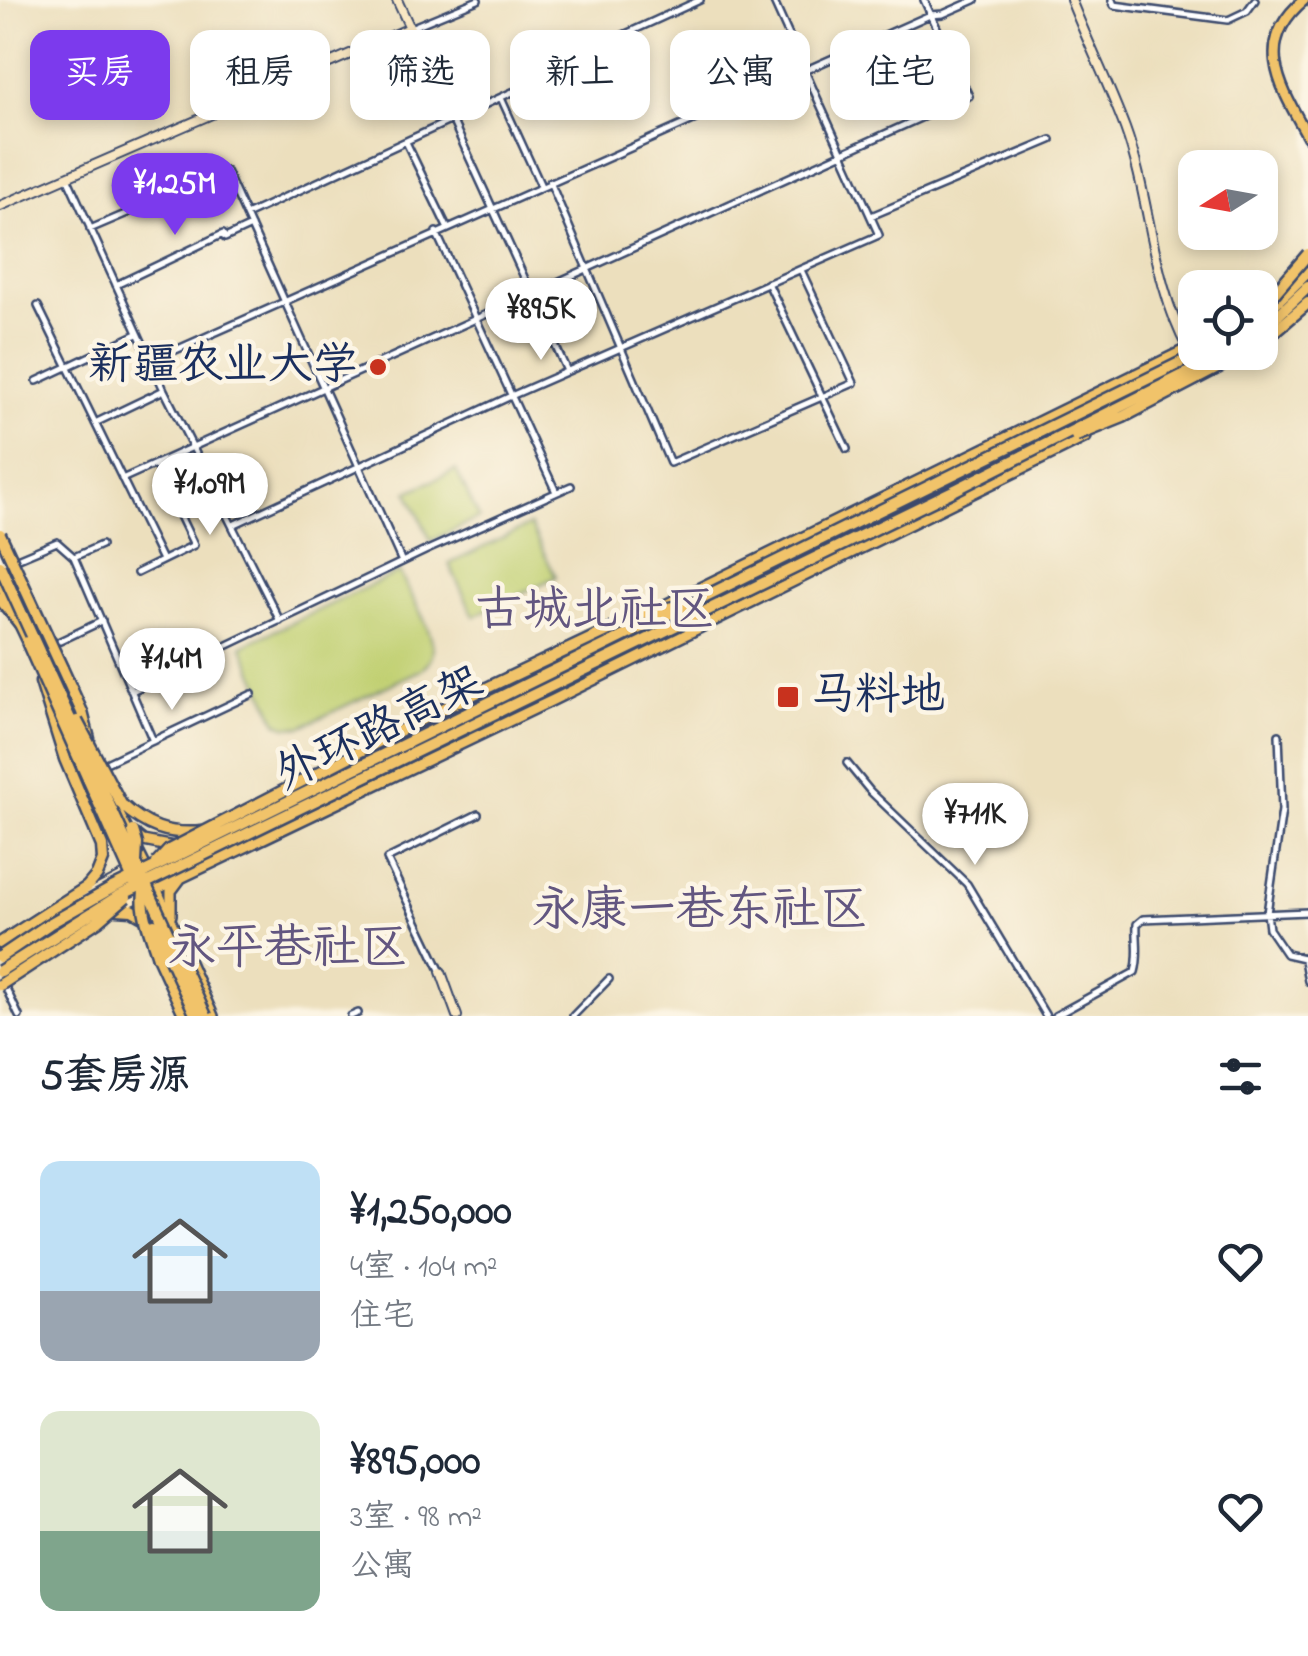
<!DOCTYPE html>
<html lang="zh">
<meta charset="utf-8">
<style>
body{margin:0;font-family:"Indie Flower","LXGW WenKai TC",sans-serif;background:#f2f2f3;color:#1f2937;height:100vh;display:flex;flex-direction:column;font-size:38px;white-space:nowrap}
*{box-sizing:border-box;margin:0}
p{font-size:32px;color:#747a83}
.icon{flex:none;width:55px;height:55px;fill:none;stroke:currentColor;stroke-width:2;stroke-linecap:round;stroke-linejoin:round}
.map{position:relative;height:1016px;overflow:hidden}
.panel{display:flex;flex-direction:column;background:#fff;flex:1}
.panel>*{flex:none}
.top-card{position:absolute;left:30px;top:30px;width:1250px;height:90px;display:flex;gap:20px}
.needle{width:65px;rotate:259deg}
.fabs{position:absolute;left:1178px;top:150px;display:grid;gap:20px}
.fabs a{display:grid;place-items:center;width:100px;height:100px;border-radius:20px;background:#fff;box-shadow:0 5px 15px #0003;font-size:50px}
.price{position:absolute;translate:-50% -85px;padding:0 22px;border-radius:35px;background:#fff;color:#222;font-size:32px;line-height:65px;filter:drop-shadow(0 2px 5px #0008)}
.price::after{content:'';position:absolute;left:50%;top:60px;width:30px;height:22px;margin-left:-15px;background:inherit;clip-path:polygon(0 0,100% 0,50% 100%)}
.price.current{background:#7c3aed;color:#fff}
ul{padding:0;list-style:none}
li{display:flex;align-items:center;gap:30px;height:250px;padding:0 40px}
li span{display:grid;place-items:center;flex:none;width:280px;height:200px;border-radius:20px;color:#555}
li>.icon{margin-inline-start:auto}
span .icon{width:120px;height:120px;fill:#fffc;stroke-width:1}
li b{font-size:42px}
h2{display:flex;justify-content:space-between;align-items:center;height:120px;padding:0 40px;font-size:42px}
.chip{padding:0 35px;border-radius:20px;background:#fff;box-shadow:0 5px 15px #0003;font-size:35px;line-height:90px}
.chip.current{background:#7c3aed;color:#fff}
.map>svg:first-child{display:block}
.green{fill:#c1d072;stroke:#6e8068;stroke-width:2.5}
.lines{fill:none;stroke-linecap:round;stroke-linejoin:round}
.street-casing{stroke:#3a496c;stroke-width:10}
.secondary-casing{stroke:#3a496c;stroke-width:12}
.primary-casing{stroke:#3a496c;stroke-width:14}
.highway-casing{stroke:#3a496c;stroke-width:15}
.street{stroke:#fff;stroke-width:5}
.secondary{stroke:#f9e7c3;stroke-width:8}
.primary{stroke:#f1c36a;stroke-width:9}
.highway{stroke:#f1c36a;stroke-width:10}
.highway-bridge-casing{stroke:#3a496c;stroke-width:15;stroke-linecap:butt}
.highway-bridge{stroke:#f1c36a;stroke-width:10}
.poi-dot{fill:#c8321e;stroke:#fcf5e5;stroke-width:4}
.labels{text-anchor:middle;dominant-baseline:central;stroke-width:9;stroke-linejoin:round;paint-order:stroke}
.poi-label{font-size:45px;fill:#1b2f5e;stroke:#fcf5e5;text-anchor:end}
.street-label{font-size:45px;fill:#1b2f5e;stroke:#fcf5e5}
.neighbourhood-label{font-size:48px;fill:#625680;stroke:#fcf5e5}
</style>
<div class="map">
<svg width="1308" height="1016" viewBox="0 0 1308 1016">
<rect width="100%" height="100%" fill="#fcf5e5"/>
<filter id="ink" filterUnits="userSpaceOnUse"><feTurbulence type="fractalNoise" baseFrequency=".01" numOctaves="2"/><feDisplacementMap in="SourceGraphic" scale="20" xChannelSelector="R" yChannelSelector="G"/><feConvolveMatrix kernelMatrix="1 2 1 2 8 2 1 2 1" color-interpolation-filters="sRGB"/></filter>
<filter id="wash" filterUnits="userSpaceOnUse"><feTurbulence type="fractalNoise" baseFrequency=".0048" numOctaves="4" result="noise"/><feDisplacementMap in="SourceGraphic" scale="40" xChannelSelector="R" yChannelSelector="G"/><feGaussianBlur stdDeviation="2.25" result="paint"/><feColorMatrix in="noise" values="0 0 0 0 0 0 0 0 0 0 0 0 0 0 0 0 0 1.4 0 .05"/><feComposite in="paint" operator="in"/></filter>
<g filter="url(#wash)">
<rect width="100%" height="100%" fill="#ecdfbd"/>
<path class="green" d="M456 470 479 518 431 541 408 492Z
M530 525 556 577 474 616 449 564Z
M399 572C408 590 433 630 433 649 433 658 427 664 421 670L301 727 285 726 277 722 242 646Z"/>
</g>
<g filter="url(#ink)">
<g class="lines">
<g class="street-casing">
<path id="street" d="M478 0 410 28 567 371
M1112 0 1114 5 1228 20 1247 11 1255 0
M501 98 541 186
M406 142 447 227
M67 177 164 390 280 621
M550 182 670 463 854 383 801 270
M246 215 584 59 594 54 595 48 700 0
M871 216 1051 140
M90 229 226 171 402 562
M436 232 556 492
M768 283 847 449
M116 285 223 234 225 238 251 226
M38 306 162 560
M151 361 930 15 943 14 975 0
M37 381 137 334
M95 423 164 390
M122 479 969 96 924 0
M233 525 511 396 879 235 773 0
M74 557 153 741
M12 561 57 542 74 557 101 545
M137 573 194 545 155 464
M60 641 102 621
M132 691 425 551 571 486
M1279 735 1282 810 1267 913 1269 929 1286 954 1308 959
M106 763 252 694
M847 763 870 791 967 884 1046 1016
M1304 960 1308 981
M441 972 387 859 478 814
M3 982 19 1016
M351 1016 358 1013
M573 1016 609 979
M1055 1016 1135 972C1140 955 1136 941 1137 924L1143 919 1308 912"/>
</g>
<g class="secondary-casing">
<path id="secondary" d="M1071 0C1088 43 1109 85 1125 128 1151 199 1151 280 1188 349
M0 206 410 28 397 0
M66 906 129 873
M116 909 140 897
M21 963 69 934
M441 972 457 1016"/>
</g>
<g class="primary-casing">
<path id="primary" d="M1304 0C1251 44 1282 89 1308 137
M0 583 31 648
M663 606 1195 345
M332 771 456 707
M111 798 149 874
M133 833 143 841 174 847
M156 888 213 1016
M147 894 553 700 1086 437
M171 915V891L180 879"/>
</g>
<g class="highway-casing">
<path id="highway" d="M1260 318 1308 272
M1260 332 1308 287
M1260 344 1308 303
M0 599 20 624
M62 668 82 712 89 739
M121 804C146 827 168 835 202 832
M117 909 132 910 148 919
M0 943 87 887 97 875 103 860 102 846 65 759 41 682
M158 957 185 1016"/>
</g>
<use href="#street" class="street"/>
<use href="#secondary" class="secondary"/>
<use href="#primary" class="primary"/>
<use href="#highway" class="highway"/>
<g class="highway-bridge-casing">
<path id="highway-bridge" d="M1260 310 1308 254
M1076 436 1123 417 1248 352
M0 534 62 668
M0 566 206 1016
M27 642 134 882
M77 721 121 804
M133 831 137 844 136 862
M157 863 169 850 434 713 645 613 678 606
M146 881C138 908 150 931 158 957
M154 924 196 1016
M0 957 49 924 112 888 1202 352
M0 971 117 897 955 490 1229 352
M0 985 98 921 126 897"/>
</g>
<use href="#highway-bridge" class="highway-bridge"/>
</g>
</g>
<g class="poi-dot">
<circle cx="378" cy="367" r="10"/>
<rect x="776" y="685" width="24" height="24" rx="5"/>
</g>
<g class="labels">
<g class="poi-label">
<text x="358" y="367">新疆农业大学</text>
<text x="810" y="697" text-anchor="start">马料地</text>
</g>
<g class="street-label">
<text transform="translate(380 730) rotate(-26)">外环路高架</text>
</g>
<g class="neighbourhood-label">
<text x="595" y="612">古城北社区</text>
<text x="700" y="912">永康一巷东社区</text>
<text x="288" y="950">永平巷社区</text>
</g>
</g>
</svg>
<div class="fabs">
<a><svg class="needle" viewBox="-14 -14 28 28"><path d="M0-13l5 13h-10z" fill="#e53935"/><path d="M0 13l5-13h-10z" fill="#747a83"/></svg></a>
<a><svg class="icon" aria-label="locate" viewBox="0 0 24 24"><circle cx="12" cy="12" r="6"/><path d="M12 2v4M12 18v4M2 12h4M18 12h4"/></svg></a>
</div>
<b class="price current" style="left:175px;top:238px">¥1.25M</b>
<b class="price" style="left:541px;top:363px">¥895K</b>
<b class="price" style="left:210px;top:538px">¥1.09M</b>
<b class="price" style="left:172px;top:713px">¥1.4M</b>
<b class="price" style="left:975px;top:868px">¥711K</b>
<div class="top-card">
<a class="chip current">买房</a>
<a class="chip">租房</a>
<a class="chip">筛选</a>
<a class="chip">新上</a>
<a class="chip">公寓</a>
<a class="chip">住宅</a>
</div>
</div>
<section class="panel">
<h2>5套房源<svg class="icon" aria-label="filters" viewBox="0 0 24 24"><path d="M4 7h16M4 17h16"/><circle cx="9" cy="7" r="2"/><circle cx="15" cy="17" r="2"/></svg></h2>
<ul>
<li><span style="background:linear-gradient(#bfe0f5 65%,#9aa5b1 0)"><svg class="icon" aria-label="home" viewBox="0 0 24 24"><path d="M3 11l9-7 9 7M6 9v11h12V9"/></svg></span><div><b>¥1,250,000</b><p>4室 · 104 m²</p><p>住宅</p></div><svg class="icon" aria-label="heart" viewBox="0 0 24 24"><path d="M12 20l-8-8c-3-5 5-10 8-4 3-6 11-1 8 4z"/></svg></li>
<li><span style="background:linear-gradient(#dfe7d0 60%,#7fa58c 0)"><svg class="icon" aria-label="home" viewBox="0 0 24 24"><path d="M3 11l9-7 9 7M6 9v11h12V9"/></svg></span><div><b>¥895,000</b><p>3室 · 98 m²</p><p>公寓</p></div><svg class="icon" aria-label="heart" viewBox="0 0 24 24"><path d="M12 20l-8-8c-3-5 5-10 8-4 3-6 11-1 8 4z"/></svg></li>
</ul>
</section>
